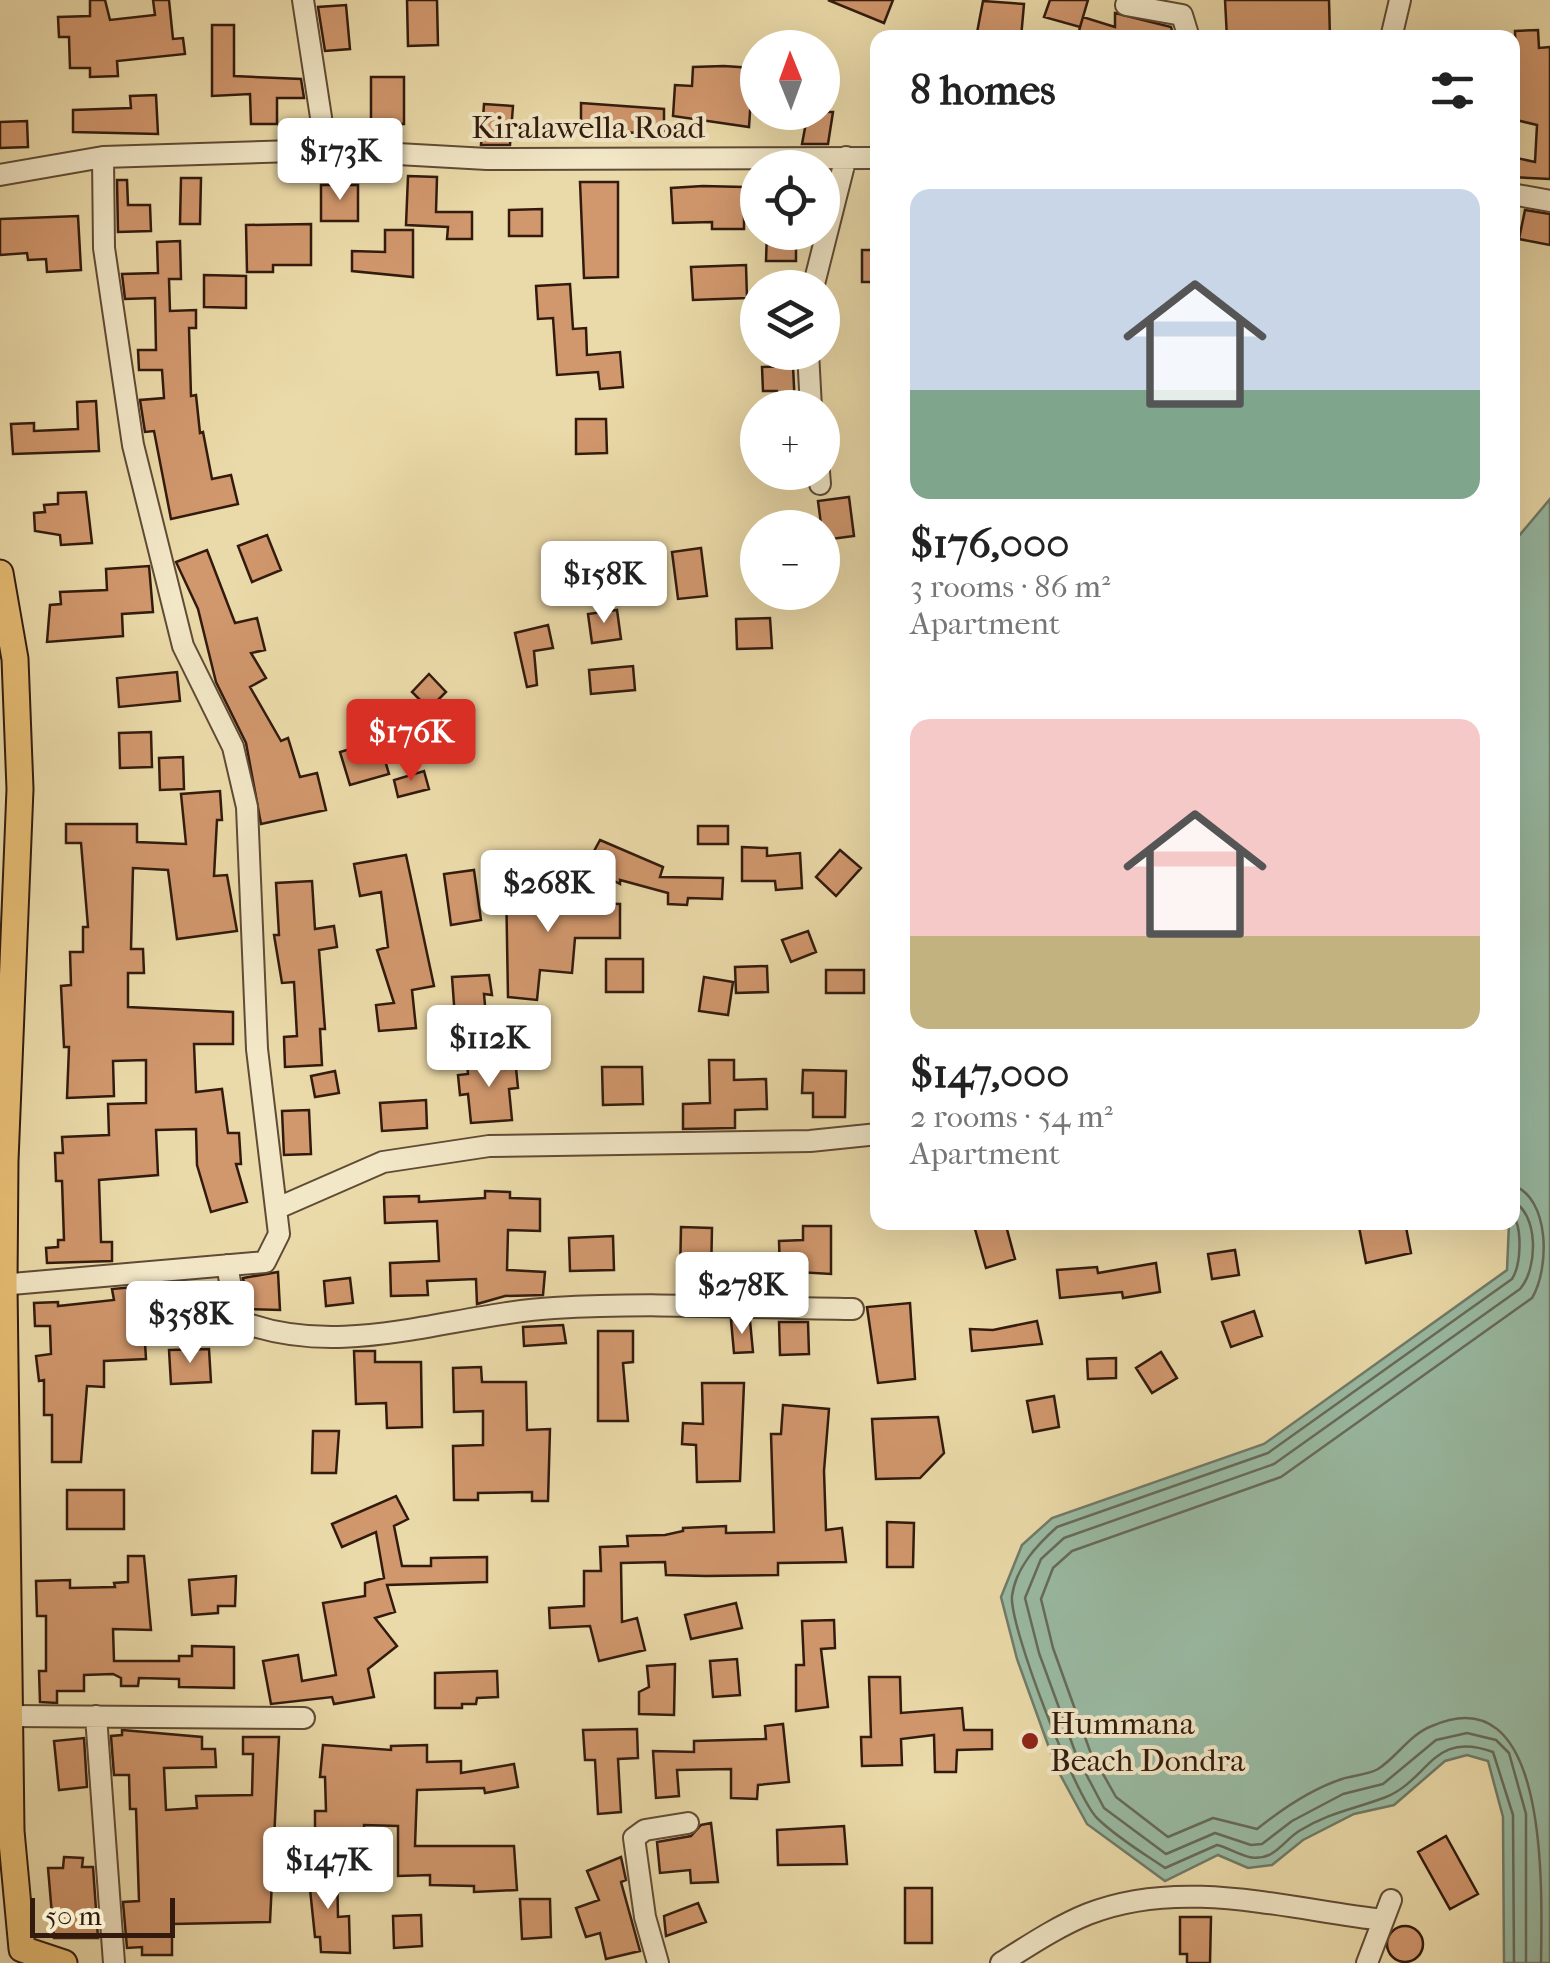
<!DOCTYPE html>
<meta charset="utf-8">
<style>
body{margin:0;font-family:"IM FELL French Canon",serif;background:#f6f6f6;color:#222;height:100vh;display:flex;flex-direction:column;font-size:38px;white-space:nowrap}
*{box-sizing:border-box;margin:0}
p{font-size:32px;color:#767676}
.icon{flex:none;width:55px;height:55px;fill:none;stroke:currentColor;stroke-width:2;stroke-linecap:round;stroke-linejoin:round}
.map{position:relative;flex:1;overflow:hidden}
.sheet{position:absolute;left:870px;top:30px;width:650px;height:1200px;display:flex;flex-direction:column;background:#fff;border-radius:20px;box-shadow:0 10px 40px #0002}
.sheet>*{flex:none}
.needle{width:65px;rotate:359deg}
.fabs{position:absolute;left:740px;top:30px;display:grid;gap:20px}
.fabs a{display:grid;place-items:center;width:100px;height:100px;border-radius:50%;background:#fff;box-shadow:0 10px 40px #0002;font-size:50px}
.scale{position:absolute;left:30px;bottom:25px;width:145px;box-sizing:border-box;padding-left:10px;border:5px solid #321b0e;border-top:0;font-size:28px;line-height:35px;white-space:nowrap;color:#321b0e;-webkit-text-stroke:8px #f2e7c7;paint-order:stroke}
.price{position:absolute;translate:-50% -85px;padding:0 22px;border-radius:10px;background:#fff;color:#222;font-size:32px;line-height:65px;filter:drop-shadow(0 2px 5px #0008)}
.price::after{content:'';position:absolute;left:50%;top:60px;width:30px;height:22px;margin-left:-15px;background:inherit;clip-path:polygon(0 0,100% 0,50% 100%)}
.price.selected{background:#d93025;color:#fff}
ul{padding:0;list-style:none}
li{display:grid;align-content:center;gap:20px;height:530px;padding:0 40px}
li span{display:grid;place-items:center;height:310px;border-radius:20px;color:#555}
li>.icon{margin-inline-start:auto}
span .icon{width:180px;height:180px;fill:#fffc;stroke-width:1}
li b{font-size:42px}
h2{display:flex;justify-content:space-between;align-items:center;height:120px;padding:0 40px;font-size:42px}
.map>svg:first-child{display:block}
.water{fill:#99bba4;stroke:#707b68;stroke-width:2.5}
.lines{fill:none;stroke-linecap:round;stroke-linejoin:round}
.shore{stroke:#666b59;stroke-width:2.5}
.building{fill:#d1976d;stroke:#321b0e;stroke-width:2.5}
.minor-casing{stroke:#604b35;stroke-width:24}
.major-casing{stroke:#321b0e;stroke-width:29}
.minor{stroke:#f2e7c7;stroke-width:20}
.major{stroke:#e6bd74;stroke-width:25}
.poi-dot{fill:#8f2418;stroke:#f2e7c7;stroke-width:4}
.labels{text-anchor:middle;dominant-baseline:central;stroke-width:8;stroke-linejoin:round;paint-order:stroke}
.street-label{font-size:32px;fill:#321b0e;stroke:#f2e7c7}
.poi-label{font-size:32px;fill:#321b0e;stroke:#f2e7c7;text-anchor:start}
</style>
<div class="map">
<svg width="1550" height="1963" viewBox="0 0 1550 1963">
<rect width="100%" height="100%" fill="#ebdaa9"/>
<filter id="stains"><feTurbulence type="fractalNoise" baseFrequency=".002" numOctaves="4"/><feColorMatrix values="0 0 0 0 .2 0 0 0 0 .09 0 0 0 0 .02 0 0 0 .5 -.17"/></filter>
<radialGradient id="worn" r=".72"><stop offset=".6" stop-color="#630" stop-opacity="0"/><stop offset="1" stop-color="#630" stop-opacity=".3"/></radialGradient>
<path class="water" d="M1550 499V1963H1504L1503 1817 1488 1761 1467 1755 1445 1761 1394 1805 1354 1814 1303 1840 1272 1865 1248 1868 1218 1855 1165 1881 1087 1824 1056 1767 1017 1659 1001 1597 1022 1545 1052 1518 1264 1444 1507 1270 1509 1223 1512 1222 1513 543Z"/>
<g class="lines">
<path class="shore" d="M1512 1185C1550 1197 1550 1268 1532 1298L1281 1477 1072 1551 1053 1568 1041 1599 1053 1648 1090 1751 1116 1797 1168 1837 1213 1818 1257 1829C1282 1809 1311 1789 1342 1779 1353 1775 1368 1775 1378 1769 1397 1757 1410 1734 1432 1726 1550 1674 1542 1889 1541 1963
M1512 1201C1539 1213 1538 1269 1520 1289L1274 1464 1064 1538 1041 1559 1025 1598 1039 1653 1077 1757 1104 1808 1166 1854 1215 1833 1251 1845 1262 1844 1292 1821 1343 1794 1383 1784 1436 1740 1467 1733 1496 1740 1509 1753 1526 1814V1963
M1512 1214C1523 1227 1521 1265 1512 1279L1268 1453 1057 1527C1037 1545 1016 1567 1012 1596 1009 1626 1075 1796 1097 1818 1116 1837 1143 1853 1165 1868L1217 1845C1234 1849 1250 1864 1269 1855 1280 1850 1289 1837 1299 1831 1330 1812 1355 1809 1386 1797 1430 1779 1432 1730 1493 1752L1513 1815 1514 1963"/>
</g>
<path class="building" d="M90 0H105L110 20 155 15 153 0H169L173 39 183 38 185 54 117 61 118 76 90 77V68H70L69 37H59L58 17 90 16Z
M407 0H437L438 45 408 46Z
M828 0H893L884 23Z
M1050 0H1088L1080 27 1044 17Z
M1225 0H1329L1330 38H1227Z
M983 1 1024 4 1021 38H976Z
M346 5 350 49 325 51 318 7Z
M1115 13 1171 27 1174 38H1077L1083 17 1115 27Z
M212 25H234V76L301 79 304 98H277V124H251L250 94 212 96Z
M1538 30 1539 48 1550 47V179L1512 177V157L1535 162 1537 125 1512 119V89L1517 90 1515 31Z
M724 66 753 68 749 127 673 116 675 85 692 86 693 67Z
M371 77H404V124H371Z
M156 95 158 134 73 132V110L131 108 130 96Z
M581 103 664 109V133L581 132Z
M484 104 513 106 510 145H481Z
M808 112H833L828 144H802Z
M27 121 28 147 0 148V122Z
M408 176 437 177 436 212H472V239H447L448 227 406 225Z
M181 178H201L200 224H180Z
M117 180H127L128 205H150L151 231 118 232Z
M580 182H618V277L584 278Z
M321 185H358V221H321Z
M703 186 744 187V229H712V222L673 223 671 188Z
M542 209V236H509V210Z
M1525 210 1550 214V245L1519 239Z
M78 216 81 270 47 272 46 259 28 260 27 253 0 255V219Z
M311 224V265H273V272H247L246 225Z
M385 230H413V277L352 271V251L385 252Z
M767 232H796V261H766Z
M180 241 181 279H169L170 311 196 310V328H189L191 396 196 395 200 433 203 432 212 479 231 475 238 504 171 519 154 431 145 432 140 400 164 398 162 370H139L138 350H156L155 298 125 299 122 274 158 273 157 242Z
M862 250H878V282H862Z
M746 265 747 298 693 300 691 267Z
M204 275 246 276V308L204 307Z
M570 284 573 329 586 328 587 355 620 352 623 387 600 389 598 372 557 375 553 318 538 319 536 286Z
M793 366 795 408H780L777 391H763L762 367Z
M96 401 99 451 13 454 11 424 34 423V431L78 429 77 402Z
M576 419H606L607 453 576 454Z
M86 492 92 543 61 545 60 535 35 531 34 513 45 512 44 505 58 504V493Z
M849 497 854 536 823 540 818 501Z
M267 535 281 570 252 582 238 546Z
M701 548 707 596 678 599 672 552Z
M207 550 235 623 257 618 265 650 251 653 266 678 250 687 281 741 288 738 300 777 317 773 326 810 261 824 246 743 216 682 198 609 176 562Z
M149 566 153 612 122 614 123 636 47 642 50 605 61 604 60 592 107 590 106 569Z
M617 610 621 639 592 643 588 614Z
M770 618 772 648 737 649 736 619Z
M548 625 553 648 534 651 537 685 527 687 515 633Z
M633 666 635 690 591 694 589 670Z
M177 672 180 701 119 707 117 678Z
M429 674 446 692 429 709 412 692Z
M151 732 152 767 120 768 119 733Z
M379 740 389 774 350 785 340 752Z
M183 757 184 789 160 790 159 758Z
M424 771 429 789 398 797 394 780Z
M220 791 222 820H217L214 876 227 875 237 931 177 939 168 870 133 868 131 949H143L144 973H128V1007L233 1012V1044H194L196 1092 222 1089 228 1133H239L241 1164H236L247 1202 211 1212 197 1165 196 1129 156 1130 158 1175 99 1180 101 1242H112V1261L47 1263 46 1248 58 1247V1240H64L62 1181H56L55 1153H63L62 1137 109 1135 108 1104 146 1103V1060L113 1061 114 1096 67 1098 69 1047H64L61 986 71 985 70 952H83V927H88L81 843H66V824H137V842L186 844 181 794Z
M698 826H728V844H698Z
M600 840 663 867 660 877 723 878 722 899 688 898 687 905 668 904V893L620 880V884L586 866Z
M742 847 767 848V856L800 853 802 888 776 890 775 881H742Z
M840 850 861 868 836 896 816 877Z
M406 855 434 986 412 990 416 1028 379 1031 376 1005 394 1003 377 950 388 947 381 892 360 896 354 864Z
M474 870 481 920 451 925 444 874Z
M312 881 315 929 334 926 337 947 319 950 325 1029H320L322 1065 285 1067 284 1037 297 1036 294 982 282 983 274 935H279L276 883Z
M537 881V899L587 908V903L620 904V938H575L572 973 540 970 537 1000 508 997 506 882Z
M808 931 816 952 791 962 782 940Z
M606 959H643V992H606Z
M767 966 768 992 736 993 735 967Z
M826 970H864V993H826Z
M489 975 492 995 484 994 486 1016 455 1018 452 977Z
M704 977 733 982 728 1015 699 1011Z
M505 1059 506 1069 516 1068 518 1088 509 1089 512 1120 471 1123 468 1094 460 1095 458 1075 468 1074 467 1062Z
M709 1060H734V1080L766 1079 767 1109 735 1110V1128L683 1129V1104L710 1103Z
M602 1067H642L643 1104 603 1105Z
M803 1070 846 1071 845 1117H813V1093H802Z
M335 1071 339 1093 315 1097 311 1076Z
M426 1100 427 1128 382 1131 380 1103Z
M309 1110 311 1154 284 1155 282 1111Z
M485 1191 510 1192V1198L540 1199V1231L508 1230 507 1270 545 1272 543 1295 505 1296 477 1304 476 1279 427 1281 428 1295 391 1296 390 1263 439 1261 437 1221 385 1223 384 1197 419 1196V1202L485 1198Z
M973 1222H1005L1015 1259 986 1268Z
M1358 1222H1405L1411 1253 1366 1263Z
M803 1226H831V1274L780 1271 779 1241 803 1240Z
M681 1227 712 1228 711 1278H680Z
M613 1236 614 1270 570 1271 569 1238Z
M1235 1250 1239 1275 1212 1279 1208 1254Z
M1156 1263 1160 1292 1123 1298 1122 1292 1060 1298 1057 1270 1097 1267 1098 1273Z
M278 1272 280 1310 249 1309 243 1278Z
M350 1278 353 1303 326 1306 324 1281Z
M133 1287 136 1310 143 1309 146 1359 104 1361V1387L87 1386 81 1462H52V1415H44V1380L39 1381 36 1356 51 1354 50 1326H35L34 1303 58 1302V1306L114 1300 112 1289Z
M910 1303 915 1379 878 1383 867 1307Z
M1254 1311 1262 1336 1231 1347 1222 1322Z
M731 1320 750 1321 753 1352 734 1353Z
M1037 1321 1042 1344 972 1351 970 1329 993 1330Z
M779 1322H808L809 1354 780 1355Z
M563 1325 566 1343 524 1346 523 1327Z
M598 1331H633V1362L623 1363 628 1421H598Z
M209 1349 211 1382 171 1384 169 1350Z
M354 1351H375V1362H421L422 1427 387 1428 386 1403 356 1404Z
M1161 1352 1177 1378 1152 1393 1136 1368Z
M1116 1358V1378L1088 1379 1087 1359Z
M481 1367 482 1382H526L527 1430 550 1429 548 1501H532V1492L478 1493V1500H454L453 1446 483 1445V1411L454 1412 453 1368Z
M702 1383H744L740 1481 697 1482 696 1445 682 1444 683 1423 703 1424Z
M1054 1396 1059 1427 1033 1432 1027 1401Z
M783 1405 829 1409 824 1471 826 1530 842 1528 846 1562 778 1563V1575L706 1576 666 1575 665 1562 621 1563 622 1622 637 1618 645 1650 599 1661 590 1626 550 1628 549 1608 584 1606V1571H601L600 1547 628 1546 627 1536 665 1535 683 1531V1528L726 1526V1533L774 1532 771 1434H781Z
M938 1417 944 1453 920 1478 876 1479 872 1419Z
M313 1431H339L336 1473H312Z
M67 1490H124V1529H67Z
M396 1496 408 1519 394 1526 402 1566H431V1558L487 1557V1582L387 1585 395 1612 375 1618 397 1646 368 1669 374 1697 334 1704 332 1697 271 1704 263 1661 298 1655 302 1681 336 1675 323 1603 365 1596V1583L384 1578 376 1532 342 1547 332 1524Z
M887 1522 914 1523 913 1567H887Z
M128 1556H144L151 1630 113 1629 114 1661H179V1656H192V1646L234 1647V1688L179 1687V1679L139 1678 138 1686H121V1678L113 1674 84 1675V1691H57V1703L40 1702 39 1671H46V1616H37L36 1581 70 1580V1588L115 1587 114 1583 128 1582Z
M236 1576 235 1606H218V1613L192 1615 189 1580Z
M736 1603 742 1628 691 1639 685 1615Z
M834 1620 835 1648 821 1649 828 1707 796 1711V1665H804L802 1621Z
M737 1659 740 1695 713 1697 710 1661Z
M675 1664 674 1715 639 1714V1692L649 1687 647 1666Z
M497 1671 498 1697 477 1698 476 1704H462V1708H435V1673Z
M869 1677H900L901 1713 962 1708 964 1730H992V1749L957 1750 956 1772H935L934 1735 901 1739 902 1765 862 1766 861 1737H871Z
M783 1724 789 1782 758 1785 757 1799 731 1798V1769L677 1770 679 1796 656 1798 653 1751 694 1752V1741L766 1739 765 1726Z
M637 1729 638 1758 618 1759 621 1812 598 1814 595 1760H585L583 1730Z
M122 1730 202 1737V1749H215L216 1767 164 1768 166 1810 197 1808 196 1796 252 1795 253 1754H243V1737H279L270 1922 172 1924V1955H142V1947L127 1948 123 1902 139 1901 136 1809H130L129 1775H114L111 1736 122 1735Z
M84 1738 87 1787 59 1790 54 1741Z
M323 1745 391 1750V1746L427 1745V1762L461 1761V1773L514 1764 518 1787 485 1793 484 1788 417 1790 415 1846H514L517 1890 474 1892V1886L430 1885V1875L398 1876V1826L364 1825 365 1859 335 1860 334 1835H315V1811H326L325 1777H320Z
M711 1823 718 1882 691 1883 690 1870 660 1873 657 1842 691 1836 701 1825Z
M844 1826 847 1864 778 1865 777 1830Z
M1446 1836 1478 1894 1450 1909 1418 1852Z
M64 1857 83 1858 82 1867H93L98 1938H54L48 1868H63Z
M621 1857 626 1880 621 1882 640 1951 606 1959 600 1933 586 1937 576 1908 599 1900 587 1871Z
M337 1869 338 1917 349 1916 350 1953 321 1952 320 1937H315L308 1870Z
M905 1888H932V1943H905Z
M520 1899H550L551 1937 522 1939Z
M698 1903 706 1922 666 1936 664 1916Z
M421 1915 422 1946 394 1948 393 1916Z
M1180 1917H1211L1210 1963H1187V1954H1180Z
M1387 1944a18 18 0 1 1 36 0a18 18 0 1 1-36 0Z"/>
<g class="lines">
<g class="minor-casing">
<path id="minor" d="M303 0 326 150
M1126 5 1182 15 1189 38
M1391 38 1400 0
M0 175 103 157 326 150 487 159 878 158
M1512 194 1550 201
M813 288 846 157
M808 352 811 408
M819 472 820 484
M280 1207 383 1162 489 1146 810 1141 878 1134
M227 1265 237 1320C341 1362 449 1314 554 1308 653 1302 754 1308 853 1309
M0 1285 265 1262 279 1234 257 1049 247 807 233 747 183 646 133 445 104 248 103 157
M10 1716 304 1718
M96 1716 114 1963
M658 1963 645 1917 634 1838 645 1830 688 1823
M1001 1963C1028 1946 1058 1926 1088 1914 1182 1877 1287 1909 1383 1920
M1367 1963 1391 1900"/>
</g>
<g class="major-casing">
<path id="major" d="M0 573 15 659 20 789 5 1161 4 1285 11 1831 22 1949 64 1963"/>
</g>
<use href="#minor" class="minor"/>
<use href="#major" class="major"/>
</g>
<circle class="poi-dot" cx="1030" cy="1741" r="10"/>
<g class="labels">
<g class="street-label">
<text x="588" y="127">Kiralawella Road</text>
</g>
<g class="poi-label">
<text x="1050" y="1723">Hummana<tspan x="1050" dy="37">Beach Dondra</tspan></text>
</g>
</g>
<rect width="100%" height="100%" filter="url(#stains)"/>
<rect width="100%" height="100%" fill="url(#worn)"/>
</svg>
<div class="fabs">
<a><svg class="needle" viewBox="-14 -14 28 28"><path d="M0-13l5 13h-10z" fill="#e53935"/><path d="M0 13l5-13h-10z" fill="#767676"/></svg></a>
<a><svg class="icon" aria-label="locate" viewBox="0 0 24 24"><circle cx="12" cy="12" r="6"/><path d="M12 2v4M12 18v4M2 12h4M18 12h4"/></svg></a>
<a><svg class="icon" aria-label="layers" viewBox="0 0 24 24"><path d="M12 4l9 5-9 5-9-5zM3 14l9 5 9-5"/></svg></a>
<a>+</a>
<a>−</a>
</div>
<div class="scale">50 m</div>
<b class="price" style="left:340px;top:203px">$173K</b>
<b class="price" style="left:604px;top:626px">$158K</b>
<b class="price selected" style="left:411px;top:784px">$176K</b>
<b class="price" style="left:548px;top:935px">$268K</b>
<b class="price" style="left:489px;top:1090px">$112K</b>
<b class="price" style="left:742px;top:1337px">$278K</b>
<b class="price" style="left:190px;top:1366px">$358K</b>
<b class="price" style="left:328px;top:1912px">$147K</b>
<section class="sheet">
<h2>8 homes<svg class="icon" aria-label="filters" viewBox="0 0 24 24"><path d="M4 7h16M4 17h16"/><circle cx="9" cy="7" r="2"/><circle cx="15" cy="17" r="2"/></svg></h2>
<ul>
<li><span style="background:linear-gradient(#c9d6e8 65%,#7fa58c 0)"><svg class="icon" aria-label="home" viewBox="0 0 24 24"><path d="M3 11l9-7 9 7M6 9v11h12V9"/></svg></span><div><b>$176,000</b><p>3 rooms · 86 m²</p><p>Apartment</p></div></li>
<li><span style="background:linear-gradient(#f6c9c9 70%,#c2b280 0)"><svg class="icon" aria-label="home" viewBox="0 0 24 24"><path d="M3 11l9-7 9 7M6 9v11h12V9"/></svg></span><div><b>$147,000</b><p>2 rooms · 54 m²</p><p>Apartment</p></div></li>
</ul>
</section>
</div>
